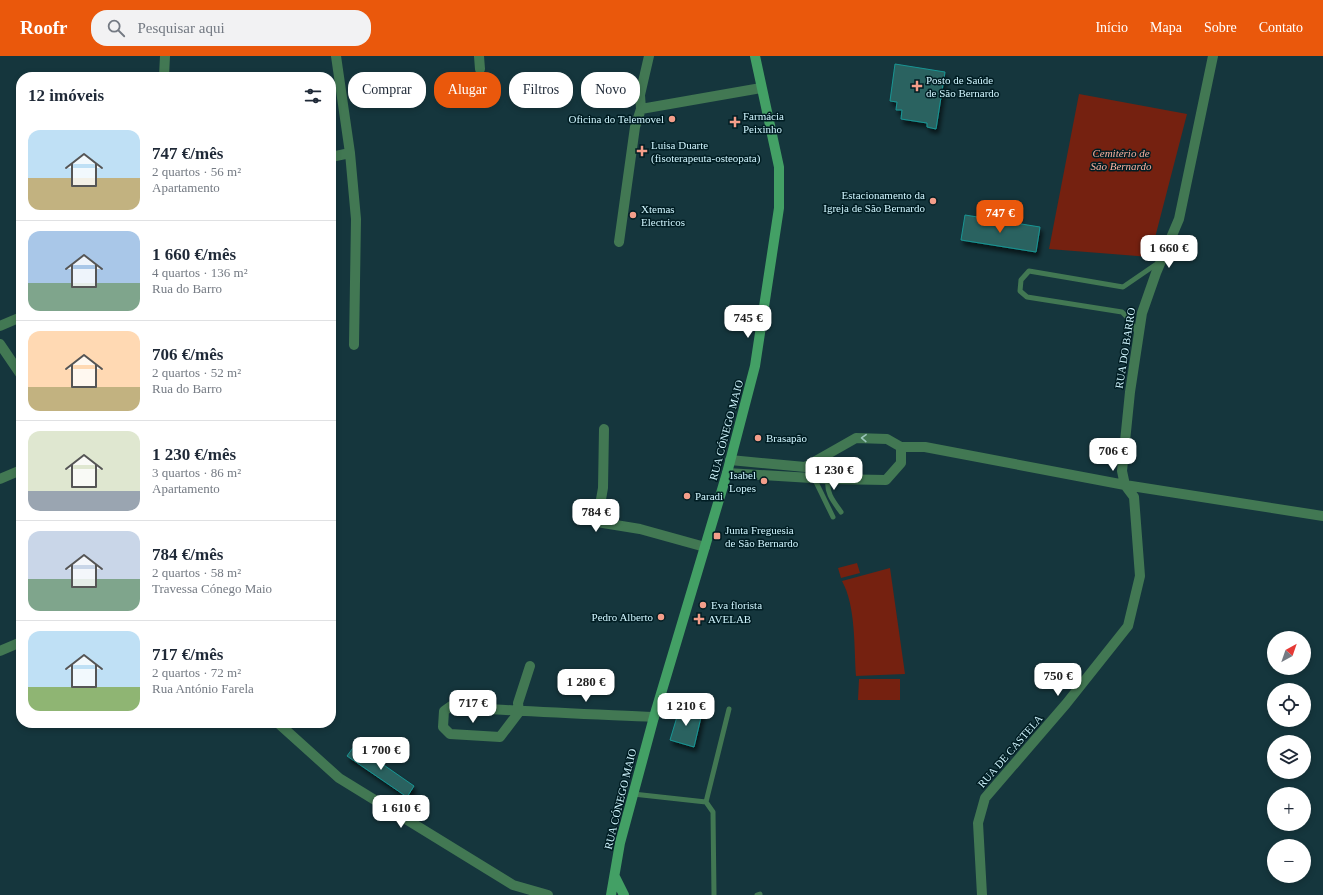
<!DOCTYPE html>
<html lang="pt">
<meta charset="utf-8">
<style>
body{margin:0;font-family:"Times New Roman",serif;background:#f2f2f3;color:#1f2937;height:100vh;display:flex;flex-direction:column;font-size:15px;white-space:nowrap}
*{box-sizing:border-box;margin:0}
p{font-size:13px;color:#747a83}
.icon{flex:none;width:22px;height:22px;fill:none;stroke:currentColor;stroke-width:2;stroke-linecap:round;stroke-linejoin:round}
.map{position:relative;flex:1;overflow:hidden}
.side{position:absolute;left:16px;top:16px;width:320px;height:656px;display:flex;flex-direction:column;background:#fff;border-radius:16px;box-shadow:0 2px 6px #0003}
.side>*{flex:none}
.banner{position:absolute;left:348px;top:16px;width:380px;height:36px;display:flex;gap:8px}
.needle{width:26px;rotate:40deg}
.fabs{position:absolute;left:1267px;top:575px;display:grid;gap:8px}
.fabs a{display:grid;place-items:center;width:44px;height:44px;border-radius:50%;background:#fff;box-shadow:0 2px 6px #0003;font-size:20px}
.price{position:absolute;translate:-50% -34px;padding:0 9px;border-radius:8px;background:#fff;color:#222;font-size:13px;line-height:26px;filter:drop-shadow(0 1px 2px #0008)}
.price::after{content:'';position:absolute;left:50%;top:24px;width:12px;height:9px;margin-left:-6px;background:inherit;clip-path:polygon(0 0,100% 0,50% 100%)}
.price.active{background:#ea580c;color:#fff}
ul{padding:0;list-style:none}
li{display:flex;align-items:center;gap:12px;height:100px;padding:0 12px}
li+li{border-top:1px solid #e0e1e3}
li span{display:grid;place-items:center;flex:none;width:112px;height:80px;border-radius:12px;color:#555}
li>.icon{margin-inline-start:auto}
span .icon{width:48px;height:48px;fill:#fffc;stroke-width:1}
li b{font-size:17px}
h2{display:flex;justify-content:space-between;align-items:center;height:48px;padding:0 12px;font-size:17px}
.tag{padding:0 14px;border-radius:16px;background:#fff;box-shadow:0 2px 6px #0003;font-size:14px;line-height:36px}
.tag.active{background:#ea580c;color:#fff}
header{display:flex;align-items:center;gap:24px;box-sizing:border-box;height:56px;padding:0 20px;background:#ea580c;color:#fff}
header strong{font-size:19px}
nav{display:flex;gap:22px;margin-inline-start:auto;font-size:14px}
.search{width:280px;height:36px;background:#f2f2f3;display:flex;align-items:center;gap:10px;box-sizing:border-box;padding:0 14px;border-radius:16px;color:#747a83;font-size:15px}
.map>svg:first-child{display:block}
.green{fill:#752110}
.building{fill:#296261;stroke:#199694;filter:url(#shadow)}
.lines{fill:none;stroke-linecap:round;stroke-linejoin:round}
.service{stroke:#427853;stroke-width:5}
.minor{stroke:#427853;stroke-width:10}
.secondary{stroke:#43a065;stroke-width:10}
.oneway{stroke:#98c4ba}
.poi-dot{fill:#f49e8a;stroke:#001d23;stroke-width:1.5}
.labels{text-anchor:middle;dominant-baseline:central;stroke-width:3;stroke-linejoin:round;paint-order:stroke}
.poi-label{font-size:11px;fill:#d1f6ff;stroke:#001d23;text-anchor:start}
.park-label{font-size:11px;font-style:italic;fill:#fbb09f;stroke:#001d23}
.street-label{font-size:11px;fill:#d1f6ff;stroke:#001d23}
</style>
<header>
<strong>Roofr</strong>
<div class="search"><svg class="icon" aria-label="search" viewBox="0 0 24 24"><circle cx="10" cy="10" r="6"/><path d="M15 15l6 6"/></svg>Pesquisar aqui</div>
<nav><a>Início</a><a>Mapa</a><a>Sobre</a><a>Contato</a></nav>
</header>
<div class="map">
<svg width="1323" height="839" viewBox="0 0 1323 839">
<defs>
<filter id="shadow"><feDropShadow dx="2.5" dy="4.5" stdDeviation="2" flood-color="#0009"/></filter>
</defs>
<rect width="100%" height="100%" fill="#15363d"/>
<path class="green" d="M1079 38 1187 58 1150 201 1049 193Z
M857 507 860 517 841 522 838 512Z
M890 512 905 618 856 620C854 592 856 550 842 525Z
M859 623H900V644H858Z"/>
<path class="building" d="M895 8 945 16 936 73 927 71V67L901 63 902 54H896L897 46 890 45Z
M965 159 1040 171 1036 196 961 184Z
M680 651 702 657 694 691 670 684Z
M355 689 414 730 407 741 347 700Z"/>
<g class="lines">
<path class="service" d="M1138 278 1130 264 1122 256 1027 241 1020 235 1021 224 1029 215 1123 231 1158 207
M814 422 833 461
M828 423C826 437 833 445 841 456
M633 738 706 746 729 653
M706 746 713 756 714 839
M757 839 760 838"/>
<path class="minor" d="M336 0 350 97 356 163 354 289
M479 0 480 13
M164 21 165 0
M641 53 761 32
M331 101 350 97
M619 186 635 71 641 53 640 39 649 0
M0 270 21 261
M0 288 21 319
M604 373 603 432 597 466 640 473 705 491
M730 404 805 411 856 382 887 383 901 391H925L1125 429 1323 460
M727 417 828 423 886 424 901 407V391
M0 423 21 414
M0 595 21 586
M530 610 518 647 519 656 500 681 450 678 443 671 444 655 451 650C518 656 586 658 654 661
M278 667 339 722 513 829 548 839
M982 839 978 767 985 742 1066 648 1128 570 1140 520 1134 441 1125 429 1122 415 1130 336 1142 257 1156 217 1179 163 1213 0"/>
<path class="secondary" d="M615 821 624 839
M611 839 620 787 654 661 727 417 755 310 779 152V111L755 0"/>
</g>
<defs><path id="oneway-chevron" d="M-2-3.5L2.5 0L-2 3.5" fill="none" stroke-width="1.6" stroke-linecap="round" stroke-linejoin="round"/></defs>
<use class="oneway" href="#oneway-chevron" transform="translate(864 382) rotate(-178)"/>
<g class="poi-dot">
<path d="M915 24h4v4h4v4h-4v4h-4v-4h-4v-4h4z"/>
<circle cx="672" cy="63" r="4"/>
<path d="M733 60h4v4h4v4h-4v4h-4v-4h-4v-4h4z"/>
<path d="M640 89h4v4h4v4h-4v4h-4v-4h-4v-4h4z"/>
<circle cx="933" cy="145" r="4"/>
<circle cx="633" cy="159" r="4"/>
<circle cx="758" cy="382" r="4"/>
<circle cx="764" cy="425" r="4"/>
<circle cx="687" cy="440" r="4"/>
<rect x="713" y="476" width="8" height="8" rx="2"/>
<circle cx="703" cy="549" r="4"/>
<circle cx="661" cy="561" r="4"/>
<path d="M697 557h4v4h4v4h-4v4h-4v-4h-4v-4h4z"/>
</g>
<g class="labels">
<g class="poi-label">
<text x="926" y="24">Posto de Saúde<tspan x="926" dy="13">de São Bernardo</tspan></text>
<text x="743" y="60">Farmácia<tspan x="743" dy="13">Peixinho</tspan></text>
<text x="664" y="63" text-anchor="end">Oficina do Telemovel</text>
<text x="651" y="89">Luisa Duarte<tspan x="651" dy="13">(fisoterapeuta-osteopata)</tspan></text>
<text x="925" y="139" text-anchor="end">Estacionamento da<tspan x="925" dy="13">Igreja de São Bernardo</tspan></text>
<text x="641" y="153">Xtemas<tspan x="641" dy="13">Electricos</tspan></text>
<text x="766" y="382">Brasapão</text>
<text x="756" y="419" text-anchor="end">Isabel<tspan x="756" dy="13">Lopes</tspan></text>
<text x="695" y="440">Paradi</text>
<text x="725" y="474">Junta Freguesia<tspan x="725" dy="13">de São Bernardo</tspan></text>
<text x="711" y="549">Eva florista</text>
<text x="653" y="561" text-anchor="end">Pedro Alberto</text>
<text x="708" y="563">AVELAB</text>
</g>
<g class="park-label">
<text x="1121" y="97">Cemitério de<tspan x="1121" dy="13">São Bernardo</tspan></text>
</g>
<g class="street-label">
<text transform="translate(1125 292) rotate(-81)">RUA DO BARRO</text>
<text transform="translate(726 374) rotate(-75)">RUA CÓNEGO MAIO</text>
<text transform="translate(1010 695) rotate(-49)">RUA DE CASTELA</text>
<text transform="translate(620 743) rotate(-76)">RUA CÓNEGO MAIO</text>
</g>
</g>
</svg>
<div class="fabs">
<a><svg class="needle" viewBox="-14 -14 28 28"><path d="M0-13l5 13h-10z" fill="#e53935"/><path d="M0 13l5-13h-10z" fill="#747a83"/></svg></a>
<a><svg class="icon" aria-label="locate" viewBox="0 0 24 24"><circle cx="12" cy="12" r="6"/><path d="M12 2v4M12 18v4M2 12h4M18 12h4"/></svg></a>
<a><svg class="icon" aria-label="layers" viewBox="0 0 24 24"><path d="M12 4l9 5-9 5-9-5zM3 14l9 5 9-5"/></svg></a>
<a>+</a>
<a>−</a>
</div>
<b class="price active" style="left:1000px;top:178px">747 €</b>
<b class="price" style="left:1169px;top:213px">1 660 €</b>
<b class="price" style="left:748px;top:283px">745 €</b>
<b class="price" style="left:1113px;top:416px">706 €</b>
<b class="price" style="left:834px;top:435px">1 230 €</b>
<b class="price" style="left:596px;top:477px">784 €</b>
<b class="price" style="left:1058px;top:641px">750 €</b>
<b class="price" style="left:586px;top:647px">1 280 €</b>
<b class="price" style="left:473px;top:668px">717 €</b>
<b class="price" style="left:686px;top:671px">1 210 €</b>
<b class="price" style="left:381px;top:715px">1 700 €</b>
<b class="price" style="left:401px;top:773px">1 610 €</b>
<div class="banner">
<a class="tag">Comprar</a>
<a class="tag active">Alugar</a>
<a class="tag">Filtros</a>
<a class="tag">Novo</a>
</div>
<section class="side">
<h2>12 imóveis<svg class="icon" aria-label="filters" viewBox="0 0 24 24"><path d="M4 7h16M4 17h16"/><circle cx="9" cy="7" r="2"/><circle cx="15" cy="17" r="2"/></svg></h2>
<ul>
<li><span style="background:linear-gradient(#bfe0f5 60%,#c2b280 0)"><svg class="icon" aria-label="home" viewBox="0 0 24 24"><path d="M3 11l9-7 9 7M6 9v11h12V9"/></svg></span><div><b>747 €/mês</b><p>2 quartos · 56 m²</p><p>Apartamento</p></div></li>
<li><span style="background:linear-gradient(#a9c7e8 65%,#7fa58c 0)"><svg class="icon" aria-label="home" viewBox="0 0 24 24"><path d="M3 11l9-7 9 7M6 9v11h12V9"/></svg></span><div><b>1 660 €/mês</b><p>4 quartos · 136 m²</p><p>Rua do Barro</p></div></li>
<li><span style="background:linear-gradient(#ffd9b3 70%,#c2b280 0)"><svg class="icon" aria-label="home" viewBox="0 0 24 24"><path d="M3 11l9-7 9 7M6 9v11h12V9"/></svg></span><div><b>706 €/mês</b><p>2 quartos · 52 m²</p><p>Rua do Barro</p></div></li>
<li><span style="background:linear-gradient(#dfe7d0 75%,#9aa5b1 0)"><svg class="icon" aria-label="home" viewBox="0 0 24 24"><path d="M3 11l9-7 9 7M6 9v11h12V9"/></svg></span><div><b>1 230 €/mês</b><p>3 quartos · 86 m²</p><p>Apartamento</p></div></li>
<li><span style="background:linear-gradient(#c9d6e8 60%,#7fa58c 0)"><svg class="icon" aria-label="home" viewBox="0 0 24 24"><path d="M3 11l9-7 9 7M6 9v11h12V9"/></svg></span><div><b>784 €/mês</b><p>2 quartos · 58 m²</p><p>Travessa Cónego Maio</p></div></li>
<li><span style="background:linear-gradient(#bfe0f5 70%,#8fb573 0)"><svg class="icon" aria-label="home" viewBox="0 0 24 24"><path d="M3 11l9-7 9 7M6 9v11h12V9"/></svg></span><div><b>717 €/mês</b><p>2 quartos · 72 m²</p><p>Rua António Farela</p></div></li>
</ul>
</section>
</div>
